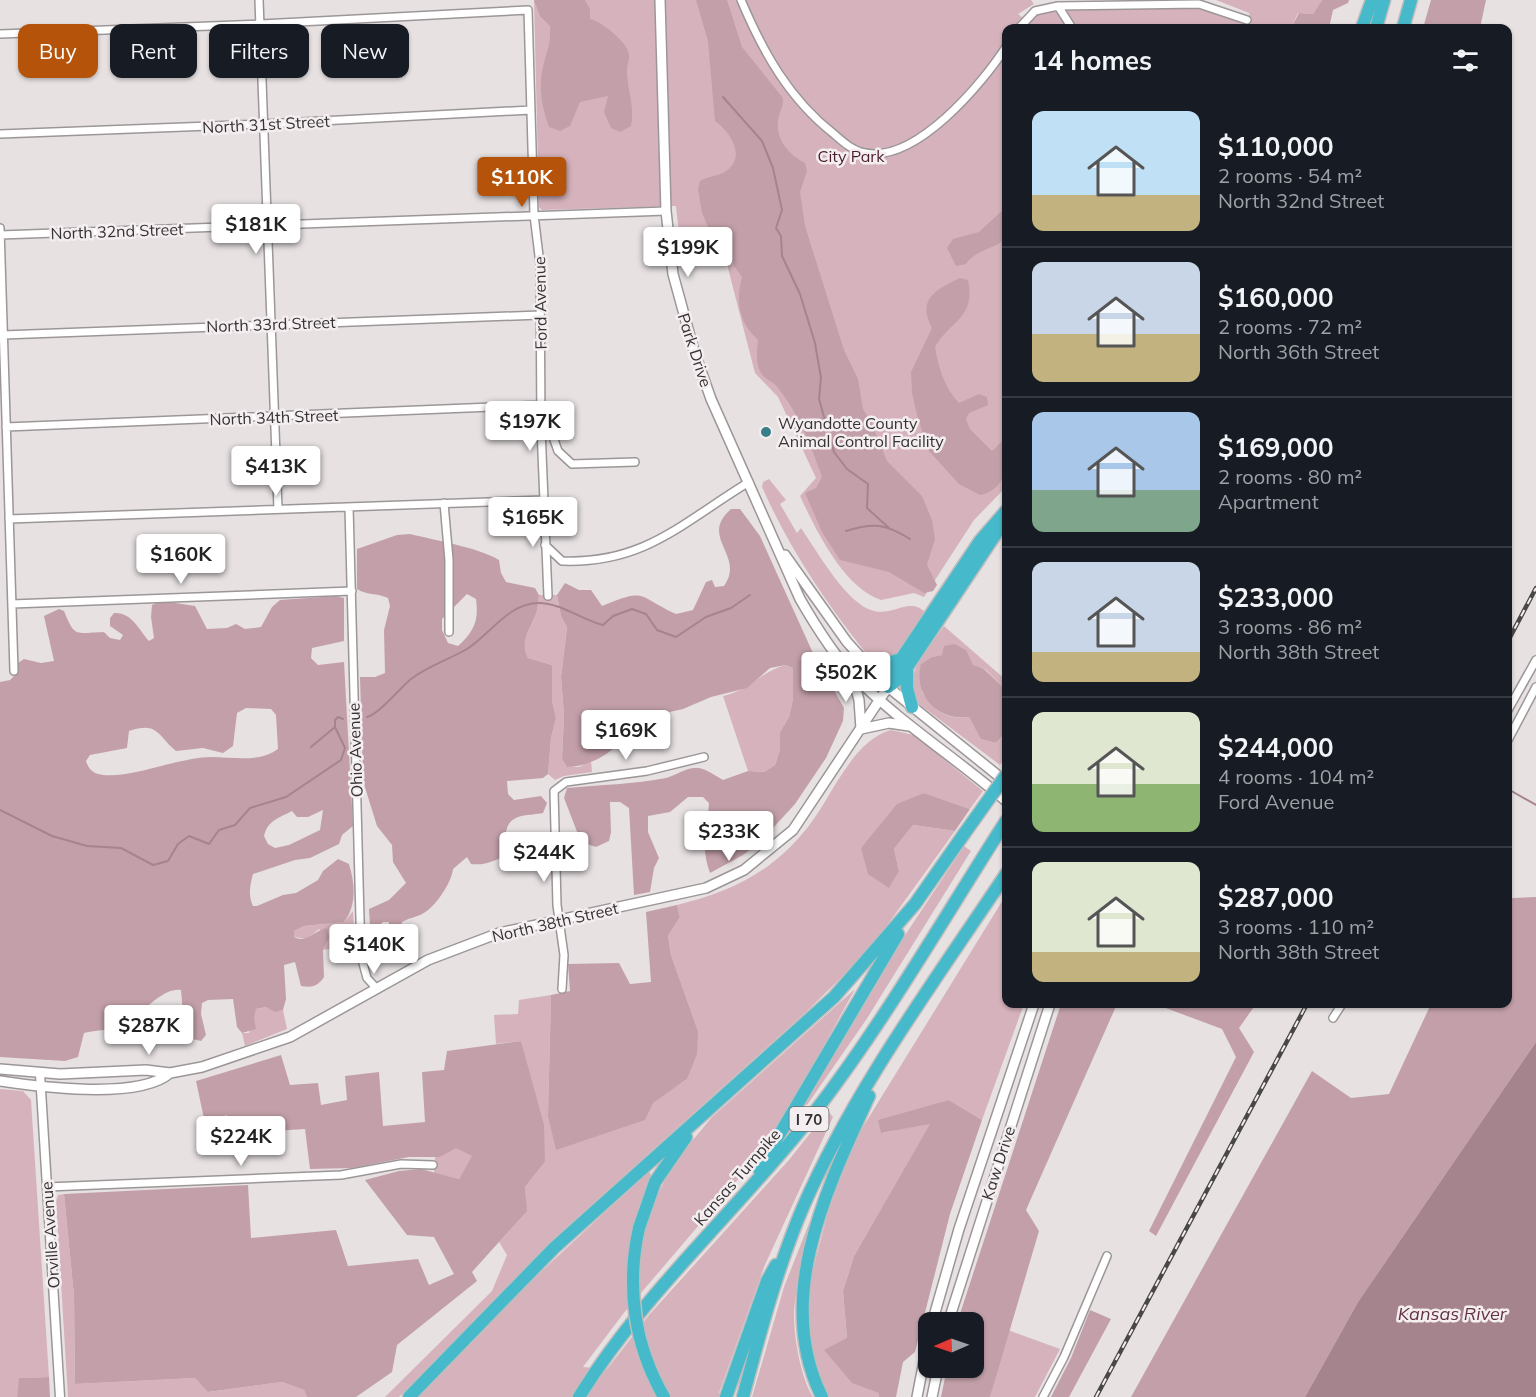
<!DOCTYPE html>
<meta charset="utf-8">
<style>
body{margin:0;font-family:Mulish,sans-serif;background:#242831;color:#f1f3f6;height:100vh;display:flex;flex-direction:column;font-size:22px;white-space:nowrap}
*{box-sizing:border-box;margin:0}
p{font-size:20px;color:#9ea1a6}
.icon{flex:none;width:33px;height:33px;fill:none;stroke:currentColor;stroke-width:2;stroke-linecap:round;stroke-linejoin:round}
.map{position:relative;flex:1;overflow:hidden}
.details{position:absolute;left:1002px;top:24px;width:510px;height:984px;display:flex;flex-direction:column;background:#171b24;border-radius:12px;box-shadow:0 2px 4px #0004}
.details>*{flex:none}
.top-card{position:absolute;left:18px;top:24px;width:570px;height:54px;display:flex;gap:12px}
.needle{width:39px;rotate:268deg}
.tools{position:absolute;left:918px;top:1312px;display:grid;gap:12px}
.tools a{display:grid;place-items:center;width:66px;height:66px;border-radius:12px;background:#171b24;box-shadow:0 2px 4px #0004;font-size:30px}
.price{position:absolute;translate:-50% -51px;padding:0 14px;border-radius:6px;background:#fff;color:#222;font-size:20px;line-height:39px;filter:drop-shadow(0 2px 3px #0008)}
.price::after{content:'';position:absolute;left:50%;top:36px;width:18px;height:14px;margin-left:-9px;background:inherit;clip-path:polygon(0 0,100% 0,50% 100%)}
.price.selected{background:#b45309;color:#fff}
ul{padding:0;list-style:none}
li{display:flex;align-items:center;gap:18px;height:150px;padding:0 30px}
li+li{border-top:2px solid #363941}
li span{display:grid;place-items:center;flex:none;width:168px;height:120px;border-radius:12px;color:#555}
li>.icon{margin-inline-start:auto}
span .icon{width:72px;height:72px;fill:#fffc;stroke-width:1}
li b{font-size:26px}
h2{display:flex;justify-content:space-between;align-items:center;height:72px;padding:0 30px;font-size:26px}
.pill{padding:0 21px;border-radius:12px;background:#171b24;box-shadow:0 2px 4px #0004;font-size:21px;line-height:54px}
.pill.selected{background:#b45309;color:#fff}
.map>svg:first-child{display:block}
.green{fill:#d6b3bc}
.forest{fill:#c3a0a9;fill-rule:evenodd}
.water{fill:#a6848d}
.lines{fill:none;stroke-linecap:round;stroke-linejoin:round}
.stream{stroke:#a6848d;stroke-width:2}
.minor-casing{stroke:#9c9698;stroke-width:10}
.tertiary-casing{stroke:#9c9698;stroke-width:11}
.secondary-casing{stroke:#9c9698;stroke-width:12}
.motorway-casing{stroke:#bebdbd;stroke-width:15}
.minor{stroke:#fff;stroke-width:7}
.tertiary{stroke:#fff;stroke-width:8}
.secondary{stroke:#fff;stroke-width:9}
.motorway{stroke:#46baca;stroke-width:12}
.rail-casing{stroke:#494747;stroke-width:4.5}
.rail{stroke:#f5eef0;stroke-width:2;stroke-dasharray:7;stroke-linecap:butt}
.motorway-bridge-casing{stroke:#bebdbd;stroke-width:15;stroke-linecap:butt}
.motorway-bridge{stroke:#46baca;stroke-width:12}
.poi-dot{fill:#387f89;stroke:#f5eef0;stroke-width:2}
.labels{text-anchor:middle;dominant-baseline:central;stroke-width:5;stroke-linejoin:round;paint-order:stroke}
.shield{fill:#f5eef0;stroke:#6e6a6b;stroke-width:1.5}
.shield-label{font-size:15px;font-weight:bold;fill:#343232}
.street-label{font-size:16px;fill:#343232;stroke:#f5eef0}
.park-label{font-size:16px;fill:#4a1c2c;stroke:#f5eef0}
.poi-label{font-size:16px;fill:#343232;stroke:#f5eef0;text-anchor:start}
.water-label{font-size:18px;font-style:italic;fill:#623241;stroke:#f5eef0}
</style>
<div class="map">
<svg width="1536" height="1397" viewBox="0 0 1536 1397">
<rect width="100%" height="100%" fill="#e7e1e2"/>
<path class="green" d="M534 0H1031L1034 4 1018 14 1028 22 1041 12 1053 10 1171 6 1221 12 1251 24 1249 13 1216 0H1322L1313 14 1298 13 1291 28H1006V487L974 520 924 597 914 593 881 600C843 587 816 530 800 496L816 478 778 397 755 373 721 241 681 252 676 206 542 210 539 207Z
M769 479 786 500 780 504 797 533 801 528C817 551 847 605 874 611 894 616 910 596 926 613L897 656 871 658 865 652C824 600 789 548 762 487L763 482Z
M539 595H557L561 616 567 626 561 677 564 715 562 759 567 767H579L591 761 592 772 564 776 555 780 548 774 551 738 556 718 552 701V665L528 658C520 642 529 631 535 616 538 609 538 602 539 595Z
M944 626 1006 680V690L985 669 973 666 967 651 932 657 922 692C933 711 947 720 969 717L982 739 996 743 1006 732V757L1000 765 919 704C903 670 925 653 944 626Z
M786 665 793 668V699L789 717 780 732V750L775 765 764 772 748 771 723 696C749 691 761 671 786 665Z
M891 730 914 735 983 791 970 809 924 793 861 848 899 871 894 849 913 825 955 831 880 935 848 971 806 1012 568 1226 399 1397H385L492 1291 507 1255 499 1242 526 1211 525 1187 545 1162 521 1041 496 1044 494 1015 518 1014 519 1000 551 995 548 1116 652 1103 687 1079 698 1031 671 955 668 936 680 917 677 905C727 893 769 874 803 833 830 803 850 741 891 730Z
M964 846 971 851 866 1020 807 1105 804 1104 888 961Z
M1006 895V1004H1024L982 1120 949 1100 882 1133 931 1123 854 1256 843 1291 847 1338 879 1393V1397H829L818 1379 809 1353 808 1316 812 1273 828 1212 853 1143Z
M353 911 355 945 323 950 329 938 319 929 307 939 294 937V931L304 926 344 922Z
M855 989 787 1112 752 1163 623 1314 583 1367 607 1369 649 1315 788 1161 828 1111 833 1117 764 1267 719 1393 731 1397H415L497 1313 649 1171 651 1175 633 1227 646 1218 673 1164 712 1117Z
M267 1007 275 1011 283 1010 287 1029 245 1046 242 1033H249L256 1009Z
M0 1089 23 1091 31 1100 49 1377 20 1378 17 1397H0Z
M456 1147 473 1156 459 1179 434 1173 435 1157H440Z
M64 1194 74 1296 75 1384 195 1378 209 1392 282 1382 304 1390 307 1397H68L56 1201 58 1195Z
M810 1221 813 1223C807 1248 799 1275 795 1301 791 1326 800 1377 813 1397H752L784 1287Z
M1008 1330 1060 1349 1035 1397H990Z"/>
<path class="forest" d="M534 0H585L590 9V19C601 21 625 41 628 51 631 58 627 63 627 70 627 90 635 106 631 126L620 132 611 128 604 112 608 96 580 102 570 126 560 131 549 127C542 107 538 88 543 67 547 49 551 46 550 26L540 16Z
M696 0H727L742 47 783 98C783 107 781 109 779 116 773 136 788 155 805 163L807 171 800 192 805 226 844 350 858 379 863 409 871 422 887 461 922 496 932 520 935 539 927 565 937 585 933 591 924 593 889 572 840 560 822 532 805 493 816 488 822 477C811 446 799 414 778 388 774 382 764 379 761 373 755 363 757 351 758 340 739 323 735 301 742 277L734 266 729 247 708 227 702 213 698 189 700 181C708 176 720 176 726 171 747 156 730 132 715 121L708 41Z
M1322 0H1349L1348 3 1333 10 1329 28H1291L1299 13 1313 14Z
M1431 0H1486L1480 28H1423Z
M1006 207V238C994 250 976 249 966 264L956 266 947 248 953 239 979 232Z
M960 278 968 280C976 318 951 320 935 347 938 366 945 389 959 403L979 394 987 397 988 405 969 413 966 419 970 429 992 451 1006 437C1007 461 1009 489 980 495L959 484 928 450 917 415 912 393 911 372 932 328C916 299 937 289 960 278Z
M731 509H740L760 536 812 651 844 708 843 721 826 758 795 804 761 841 743 855 710 873C700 844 707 832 709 803L703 797H688L670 812 648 816V832L659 858 654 868 650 892 634 895 629 808 620 802H610L611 832 609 841 596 847 581 842 564 798 567 788C599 785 635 784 666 778 677 775 686 767 697 768 705 768 716 776 723 780L748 771 764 772 775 765 780 750V732L789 717 793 699V668L786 665 770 668 747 688 711 697 683 709 643 718 626 728C621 751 589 767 567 767L562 759 564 715 561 677 567 627 561 616 557 595 565 583 579 590H591L602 606C647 587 637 596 676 614L693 610 706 582 712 580 715 587 724 586C746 555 698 538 731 509Z
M410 534C434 540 480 548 499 560L501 573 506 582 535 588 539 595C538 602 538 610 535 616 529 631 520 642 528 658L552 665V701L556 718 551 738 548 774 543 778 507 781 508 794 514 800 541 796 547 803 543 813C528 816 509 813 506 832L515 837 518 845C505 857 489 866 471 864L467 857 453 869C452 882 434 910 420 915 413 918 409 918 402 922L398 940H392L388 930 389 922H383L375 929 370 925 369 909 389 900 406 883 393 862 392 845 377 826 363 781 360 677H375L385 673 384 630 390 606 388 598C377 593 366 595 357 589V549L397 535ZM467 594 476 599C479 621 474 631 458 646L448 643 442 630V619Z
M336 596 344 598V641L312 648 311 658 318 665 344 662 353 826 342 835 339 844 310 858 295 860 253 874C250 885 248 895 253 906H257L283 895 296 893 318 880 323 871 338 859 349 864C355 884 357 905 344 922L304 926 294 931V937C307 944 314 930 327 928L329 938 323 950 324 977C318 986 312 988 301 986L295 962 284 965 286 999 283 1010 275 1012 266 1007 256 1009 254 1018 256 1029 242 1033 237 1027 233 999 208 1000 202 1003 201 1014 206 1035 201 1041 188 1038 184 1025 181 990C161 987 140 1017 122 1026 114 1030 95 1030 84 1033L78 1057 65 1061 0 1057V682L10 680 16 674 18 663 24 659 41 663 54 661 44 616 59 609 64 611C75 638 75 633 104 632L110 638 120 640 123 635 110 626V618L114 613C132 612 139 630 149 641L154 638 151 617 152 605 162 601 195 606 207 629 227 628 236 624 245 629 261 627 272 607 280 600ZM246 708 271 709 276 715 278 749C259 763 233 757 211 757 179 757 126 781 98 774 91 772 88 767 86 761L90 755 127 748 129 731C158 721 157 735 176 751L203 748 223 753 233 746 237 713ZM323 810 320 830 289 845 275 848 268 844 264 836C268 820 279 818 292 811L297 817H308Z
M955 644 967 651 973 665 984 669 1006 690V732L996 743 981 739 969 717C937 721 913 695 921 664L932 657 942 655 944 646Z
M924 793 970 809 955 831 913 825 894 849 899 871 889 888 868 874 861 848 897 804Z
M1536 897V1042L1358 1302 1305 1397H1131L1312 1071 1351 1098 1389 1094 1431 1004H1508V901L1513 898Z
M677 905 680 917 668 936 671 955 698 1031 697 1054 687 1079 653 1103 645 1120 556 1150 548 1116 551 995 570 991 568 964 619 963 630 984 651 982 646 912Z
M1061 1004H1117L1026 1210 1039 1231 990 1397H941L947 1368H974V1323H957Z
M1155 1004H1256L1239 1028 1254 1052 1156 1236 1149 1231 1236 1057 1222 1029Z
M521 1041 544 1125 545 1162 525 1187 527 1211 472 1272 477 1281 397 1345 392 1372 356 1397H307L304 1390 282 1382 208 1392 195 1378 75 1384 74 1296 64 1194 248 1185 251 1238 336 1230 348 1266 418 1259 429 1285 454 1274 434 1237 407 1235 365 1180 399 1171 421 1169 459 1179 472 1156 456 1148 440 1157H409L352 1168 310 1169 305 1129 244 1133 226 1115 206 1128 196 1081 281 1055 290 1085 318 1083 321 1105 347 1100 345 1076 379 1072 383 1126 425 1122 422 1072 444 1070 447 1051Z
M949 1100 982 1120 950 1214 915 1352 903 1362 896 1397H879V1393L852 1383 824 1350 847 1338 843 1291 854 1256 930 1124 881 1133 878 1120Z
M1090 1310 1111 1319 1069 1397H1051L1071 1358Z
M49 1377 50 1397H17L19 1378Z"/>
<path class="water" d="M1536 1042V1397H1305L1358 1302Z"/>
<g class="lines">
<path class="stream" d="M723 97 762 141 773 168 782 210 776 228 781 236 782 256 800 294 815 343 821 378 819 399 834 452 847 469 868 484 867 508 889 528
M846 531C874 522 886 524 910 539
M367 717C379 714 399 689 411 679 428 666 448 660 467 649 491 634 508 603 539 603 561 603 582 620 603 625L613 616 632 609 646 614 657 630 676 637 706 617 731 608 750 595
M311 747 335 727
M1508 789 1536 805
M0 810 52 836 87 846 121 848 153 865 168 861 178 844 189 836 209 844 219 830 235 825 250 808 286 797 341 760 345 748 335 727V720L338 717 343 719"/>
<g class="minor-casing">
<path id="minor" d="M259 0 278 509
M741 0C763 52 789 99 834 134 843 142 853 151 865 153 916 163 982 84 1006 47
M1058 6 1072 28
M1019 28 1035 11 1058 6 1199 4 1247 20
M0 34 261 24 528 10 534 215 540 264 541 429 548 596
M0 134 264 124 531 110
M0 228 14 671
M0 235 666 211
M3 335 540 315
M544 411 558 451 572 464 635 462
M6 427 542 405
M444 503 449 560V632
M349 507 361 956 367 978 377 989
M9 519 543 500
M545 545 562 561C645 564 683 522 749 482
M12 604 352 591
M1508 710 1536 660
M1508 740 1536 687
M562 989 564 955 557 905 554 791 566 782 647 771 704 757
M1333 1018 1342 1004
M47 1187 341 1175 401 1164 433 1165
M1043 1397 1064 1357 1107 1256"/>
</g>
<g class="tertiary-casing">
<path id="tertiary" d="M40 1074 60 1397"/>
</g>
<g class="secondary-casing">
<path id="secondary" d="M660 0 666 211 673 274 694 351 711 399 800 599C815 625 832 653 853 675 899 722 956 758 1006 801
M785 555 847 642 888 687 1006 782
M852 675 859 700 861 729
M861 729 889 723 909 726
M0 1069 60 1074 146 1070 170 1073 202 1067 290 1037 428 960 499 933 706 888 744 870 793 830 888 687
M0 1081C40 1087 139 1100 170 1073
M932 1323 959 1229 1034 1004
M948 1323 1050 1004
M917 1397 928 1340
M932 1397 938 1368"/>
</g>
<g class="motorway-casing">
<path id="motorway" d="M1362 28 1372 0
M1376 28 1384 0
M1403 28 1411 0
M865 662 884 664 901 659
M907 670V688L912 707
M888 687 889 677 980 541 1006 511
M888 687 900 678 997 532 1006 523
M759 1169 898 934
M639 1228 655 1182 686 1137
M409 1397 554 1248 834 997 915 904 964 834
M579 1397C644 1292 738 1210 814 1113 885 1021 943 919 1006 821
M726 1397 767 1281 776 1265
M743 1397C760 1333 777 1268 803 1207 855 1088 935 981 1006 874
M822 1397C773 1298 827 1188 869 1096"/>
</g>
<use href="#minor" class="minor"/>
<use href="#tertiary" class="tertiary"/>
<use href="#secondary" class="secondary"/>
<use href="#motorway" class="motorway"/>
<g class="rail-casing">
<path id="rail" d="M1508 641 1536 588
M1096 1397 1307 1004"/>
</g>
<use href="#rail" class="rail"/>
<g class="motorway-bridge-casing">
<path id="motorway-bridge" d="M964 834 1006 775
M639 1228C626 1286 634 1345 664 1397"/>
</g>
<use href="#motorway-bridge" class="motorway-bridge"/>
</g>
<circle class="poi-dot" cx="766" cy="432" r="6"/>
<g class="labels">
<rect class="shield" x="789.5" y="1107" width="39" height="24" rx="4.5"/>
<g class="shield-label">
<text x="809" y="1119">I 70</text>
</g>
<g class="street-label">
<text transform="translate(266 124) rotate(-3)">North 31st Street</text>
<text transform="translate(117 231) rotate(-2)">North 32nd Street</text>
<text transform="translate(540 303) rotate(-91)">Ford Avenue</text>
<text transform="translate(271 324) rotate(-2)">North 33rd Street</text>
<text transform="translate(695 350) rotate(72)">Park Drive</text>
<text transform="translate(274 417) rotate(-2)">North 34th Street</text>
<text transform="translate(355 750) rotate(-92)">Ohio Avenue</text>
<text transform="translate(555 922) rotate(-13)">North 38th Street</text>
<text transform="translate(998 1163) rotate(-72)">Kaw Drive</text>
<text transform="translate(737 1177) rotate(-49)">Kansas Turnpike</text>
<text transform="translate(50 1235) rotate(-94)">Orville Avenue</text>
</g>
<g class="park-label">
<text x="851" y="156">City Park</text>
</g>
<g class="poi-label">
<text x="778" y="423">Wyandotte County<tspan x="778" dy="18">Animal Control Facility</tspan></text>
</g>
<g class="water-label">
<text x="1452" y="1313">Kansas River</text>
</g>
</g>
</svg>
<div class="tools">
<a><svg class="needle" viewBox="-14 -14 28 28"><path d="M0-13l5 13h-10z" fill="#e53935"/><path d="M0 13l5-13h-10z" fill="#9ea1a6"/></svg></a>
</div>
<b class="price selected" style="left:522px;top:208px">$110K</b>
<b class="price" style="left:256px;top:255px">$181K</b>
<b class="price" style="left:688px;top:278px">$199K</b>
<b class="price" style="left:530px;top:452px">$197K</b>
<b class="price" style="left:276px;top:497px">$413K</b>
<b class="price" style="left:533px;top:548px">$165K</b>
<b class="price" style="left:181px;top:585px">$160K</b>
<b class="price" style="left:846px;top:703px">$502K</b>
<b class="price" style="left:626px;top:761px">$169K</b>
<b class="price" style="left:729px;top:862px">$233K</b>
<b class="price" style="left:544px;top:883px">$244K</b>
<b class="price" style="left:374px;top:975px">$140K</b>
<b class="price" style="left:149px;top:1056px">$287K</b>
<b class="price" style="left:241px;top:1167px">$224K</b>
<div class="top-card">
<a class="pill selected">Buy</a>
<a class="pill">Rent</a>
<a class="pill">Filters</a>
<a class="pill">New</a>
</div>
<section class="details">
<h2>14 homes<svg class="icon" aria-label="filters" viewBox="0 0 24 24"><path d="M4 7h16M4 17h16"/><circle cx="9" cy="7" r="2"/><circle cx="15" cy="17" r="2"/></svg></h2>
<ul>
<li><span style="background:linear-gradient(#bfe0f5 70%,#c2b280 0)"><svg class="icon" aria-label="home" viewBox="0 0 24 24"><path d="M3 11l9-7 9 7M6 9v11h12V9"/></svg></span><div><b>$110,000</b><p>2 rooms · 54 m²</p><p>North 32nd Street</p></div></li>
<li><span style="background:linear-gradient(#c9d6e8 60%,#c2b280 0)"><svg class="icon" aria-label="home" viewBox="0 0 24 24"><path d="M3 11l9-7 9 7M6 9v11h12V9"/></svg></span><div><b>$160,000</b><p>2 rooms · 72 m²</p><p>North 36th Street</p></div></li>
<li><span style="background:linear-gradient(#a9c7e8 65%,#7fa58c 0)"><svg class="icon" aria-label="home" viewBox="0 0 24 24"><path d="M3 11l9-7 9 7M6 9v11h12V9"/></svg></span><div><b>$169,000</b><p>2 rooms · 80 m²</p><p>Apartment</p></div></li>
<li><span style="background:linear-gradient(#c9d6e8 75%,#c2b280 0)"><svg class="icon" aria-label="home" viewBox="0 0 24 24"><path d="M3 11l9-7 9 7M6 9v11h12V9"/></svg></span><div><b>$233,000</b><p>3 rooms · 86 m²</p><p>North 38th Street</p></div></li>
<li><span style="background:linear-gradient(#dfe7d0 60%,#8fb573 0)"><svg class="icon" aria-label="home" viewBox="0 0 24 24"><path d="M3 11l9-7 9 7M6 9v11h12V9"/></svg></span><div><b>$244,000</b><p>4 rooms · 104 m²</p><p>Ford Avenue</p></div></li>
<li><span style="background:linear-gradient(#dfe7d0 75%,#c2b280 0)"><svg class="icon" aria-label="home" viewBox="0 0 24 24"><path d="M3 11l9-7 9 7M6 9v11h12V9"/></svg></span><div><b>$287,000</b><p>3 rooms · 110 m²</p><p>North 38th Street</p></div></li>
</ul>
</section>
</div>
